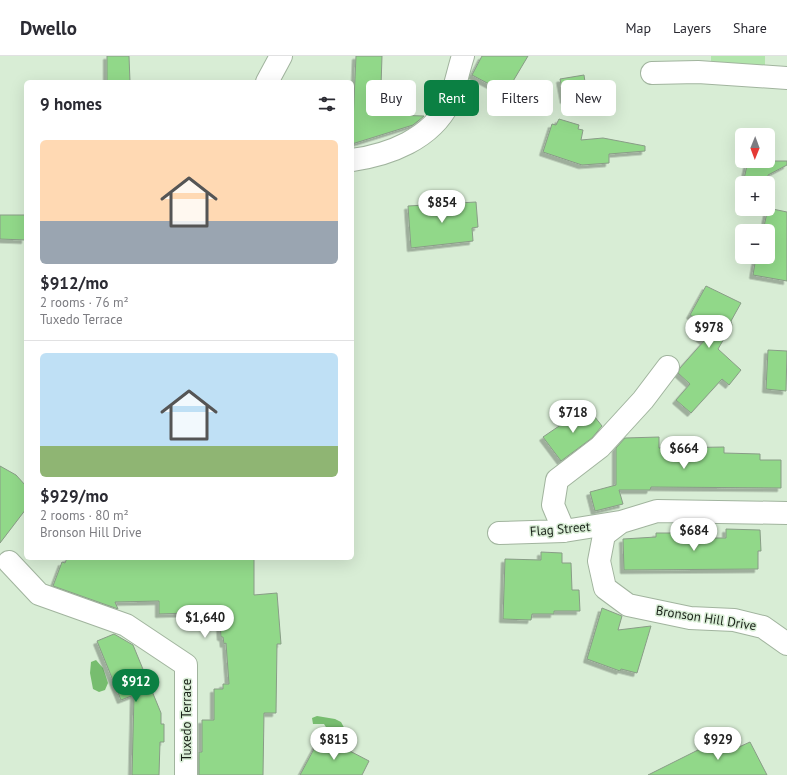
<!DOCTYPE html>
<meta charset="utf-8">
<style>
body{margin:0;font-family:"PT Sans",sans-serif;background:#f7f7f7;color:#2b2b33;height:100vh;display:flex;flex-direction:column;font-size:15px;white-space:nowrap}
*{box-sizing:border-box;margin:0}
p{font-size:13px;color:#7c7c81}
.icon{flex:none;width:22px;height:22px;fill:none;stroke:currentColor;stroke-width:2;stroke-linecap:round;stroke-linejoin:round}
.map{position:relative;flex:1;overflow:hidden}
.side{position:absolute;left:24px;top:24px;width:330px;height:480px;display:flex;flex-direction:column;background:#fff;border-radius:6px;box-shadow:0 4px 16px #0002}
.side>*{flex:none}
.hud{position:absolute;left:366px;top:24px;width:361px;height:36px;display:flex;gap:8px}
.needle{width:26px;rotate:181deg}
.tools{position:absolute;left:735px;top:72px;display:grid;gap:8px}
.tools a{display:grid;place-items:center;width:40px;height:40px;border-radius:6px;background:#fff;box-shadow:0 4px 16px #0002;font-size:20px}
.price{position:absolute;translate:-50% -34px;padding:0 9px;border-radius:14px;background:#fff;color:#222;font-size:13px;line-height:26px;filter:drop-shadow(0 1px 2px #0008)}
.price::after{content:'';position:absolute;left:50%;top:24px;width:12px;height:9px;margin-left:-6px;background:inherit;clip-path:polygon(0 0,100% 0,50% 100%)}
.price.on{background:#0b8043;color:#fff}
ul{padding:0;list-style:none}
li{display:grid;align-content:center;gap:8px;height:212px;padding:0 16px}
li+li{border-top:1px solid #e1e1e2}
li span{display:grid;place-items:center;height:124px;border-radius:6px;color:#555}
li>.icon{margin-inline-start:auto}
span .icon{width:72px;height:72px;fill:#fffc;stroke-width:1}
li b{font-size:17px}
h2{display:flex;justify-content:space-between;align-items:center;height:48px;padding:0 16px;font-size:17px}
.tag{padding:0 14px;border-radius:6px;background:#fff;box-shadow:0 4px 16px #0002;font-size:14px;line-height:36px}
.tag.on{background:#0b8043;color:#fff}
header{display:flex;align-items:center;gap:24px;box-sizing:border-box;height:56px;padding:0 20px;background:#fff;border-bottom:1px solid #e1e1e2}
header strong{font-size:19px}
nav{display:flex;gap:22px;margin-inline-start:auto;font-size:14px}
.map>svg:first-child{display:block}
.green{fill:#b2e5ac}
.water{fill:#77bd6f}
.building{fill:#91d889;stroke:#899c87;filter:url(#shadow)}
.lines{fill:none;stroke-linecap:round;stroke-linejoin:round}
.minor-casing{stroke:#a1b49e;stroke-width:24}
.minor{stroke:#fff;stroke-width:22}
.labels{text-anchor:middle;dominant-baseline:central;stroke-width:3;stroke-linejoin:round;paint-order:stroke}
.street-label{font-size:13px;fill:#1a2219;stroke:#d8edd5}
</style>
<header>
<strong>Dwello</strong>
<nav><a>Map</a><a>Layers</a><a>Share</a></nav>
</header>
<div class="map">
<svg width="787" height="719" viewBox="0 0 787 719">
<defs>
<filter id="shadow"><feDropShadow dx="-3.5" dy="3.5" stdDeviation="0" flood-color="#0004"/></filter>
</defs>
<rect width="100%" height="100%" fill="#d8edd5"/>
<path class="green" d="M711 0H765V9L711 8Z"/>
<path class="water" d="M96 604 103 612 108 627 105 634 99 636 93 633 90 617 91 606Z
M317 660 335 663 341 666 353 688 349 690 342 681 331 679 324 668H313L312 662Z"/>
<path class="building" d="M107 0H129L130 26H107Z
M356 0H382L381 30 392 59 424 60 423 61 413 69 352 88Z
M482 0H528L506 37 472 19Z
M584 19 587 40 564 44 560 23Z
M559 63 579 69 578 73 583 74 581 84 603 82 645 90V95L609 98V107L582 109 543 96 552 68 556 69Z
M748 105H787V109L768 119V127H752L744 123Z
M476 146 478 171 472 172 473 185 411 192 408 150Z
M768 152 787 156V225L753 219 756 201H768V175H763Z
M0 159H25V184L0 183Z
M706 230 741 247 731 265 732 269 718 293 741 314 729 329 722 323 691 357 676 344 690 328 678 317 680 312 704 285 697 280 703 272 696 268 699 264 690 259Z
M768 294 787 295 786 335 766 333Z
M587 351 602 370 592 382 561 405 543 381Z
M659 381V392L724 391V397L760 398V404H781V432L651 431 650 434H619L623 448 595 455 590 436 616 429V392L625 382Z
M0 410 16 419 26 430V453L0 487Z
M726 473 760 474 761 495H758V513L624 514 623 483 656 481V477H687V482H726Z
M541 496 562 497V507H571L572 534H579L580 555H554V558H532L531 564 503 563 505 503 541 504Z
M67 502H254V539L277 537 281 588H277L276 657H264L263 719H199V696H202V664H214V633H223V628H229L226 587 224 588 223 581H221L219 556 159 558V545L115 546 118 553 53 530 62 506 65 507Z
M602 552 622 560 618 574 651 570 637 617 621 613 620 615 587 603Z
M114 578 133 589 161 657V668H164V686H160L159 719H132L134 639 121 644 97 585Z
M732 677 739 691 750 686 767 719H648Z
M321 680 369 705 362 719H300Z"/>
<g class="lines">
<g class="minor-casing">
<path id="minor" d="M652 17 698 16 787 22
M267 26 281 0
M352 104C389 99 431 83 449 47 455 33 458 15 463 0
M787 457 657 455 621 466 604 479 599 505 605 532 628 549 690 562 734 564 763 571 787 588
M564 475 553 449 557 424 600 391 643 344 668 311
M499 477 564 475 620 466
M9 506 39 538 126 569 186 609V719"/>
</g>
<use href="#minor" class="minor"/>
</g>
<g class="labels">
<g class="street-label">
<text transform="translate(560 473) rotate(-5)">Flag Street</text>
<text transform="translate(706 562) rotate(9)">Bronson Hill Drive</text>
<text transform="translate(186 664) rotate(-90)">Tuxedo Terrace</text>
</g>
</g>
</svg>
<div class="tools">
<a><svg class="needle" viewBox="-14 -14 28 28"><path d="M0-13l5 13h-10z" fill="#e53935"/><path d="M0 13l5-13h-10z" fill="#7c7c81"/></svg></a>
<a>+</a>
<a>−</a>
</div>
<b class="price" style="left:442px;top:168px">$854</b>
<b class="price" style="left:709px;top:293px">$978</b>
<b class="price" style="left:573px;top:378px">$718</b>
<b class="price" style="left:684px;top:414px">$664</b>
<b class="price" style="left:694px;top:496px">$684</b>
<b class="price" style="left:205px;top:583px">$1,640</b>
<b class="price on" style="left:136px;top:647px">$912</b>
<b class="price" style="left:334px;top:705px">$815</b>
<b class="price" style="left:718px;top:705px">$929</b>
<div class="hud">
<a class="tag">Buy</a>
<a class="tag on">Rent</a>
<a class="tag">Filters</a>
<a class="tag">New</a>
</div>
<section class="side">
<h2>9 homes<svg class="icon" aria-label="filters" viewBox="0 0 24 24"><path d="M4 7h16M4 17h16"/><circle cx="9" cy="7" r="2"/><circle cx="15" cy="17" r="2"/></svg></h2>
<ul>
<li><span style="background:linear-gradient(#ffd9b3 65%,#9aa5b1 0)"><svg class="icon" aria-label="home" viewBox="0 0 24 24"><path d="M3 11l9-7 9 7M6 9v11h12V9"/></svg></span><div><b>$912/mo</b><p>2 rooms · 76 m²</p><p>Tuxedo Terrace</p></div></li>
<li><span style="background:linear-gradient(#bfe0f5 75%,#8fb573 0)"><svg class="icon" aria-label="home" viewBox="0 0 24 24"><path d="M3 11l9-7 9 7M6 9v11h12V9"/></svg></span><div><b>$929/mo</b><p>2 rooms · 80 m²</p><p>Bronson Hill Drive</p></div></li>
</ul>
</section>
</div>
